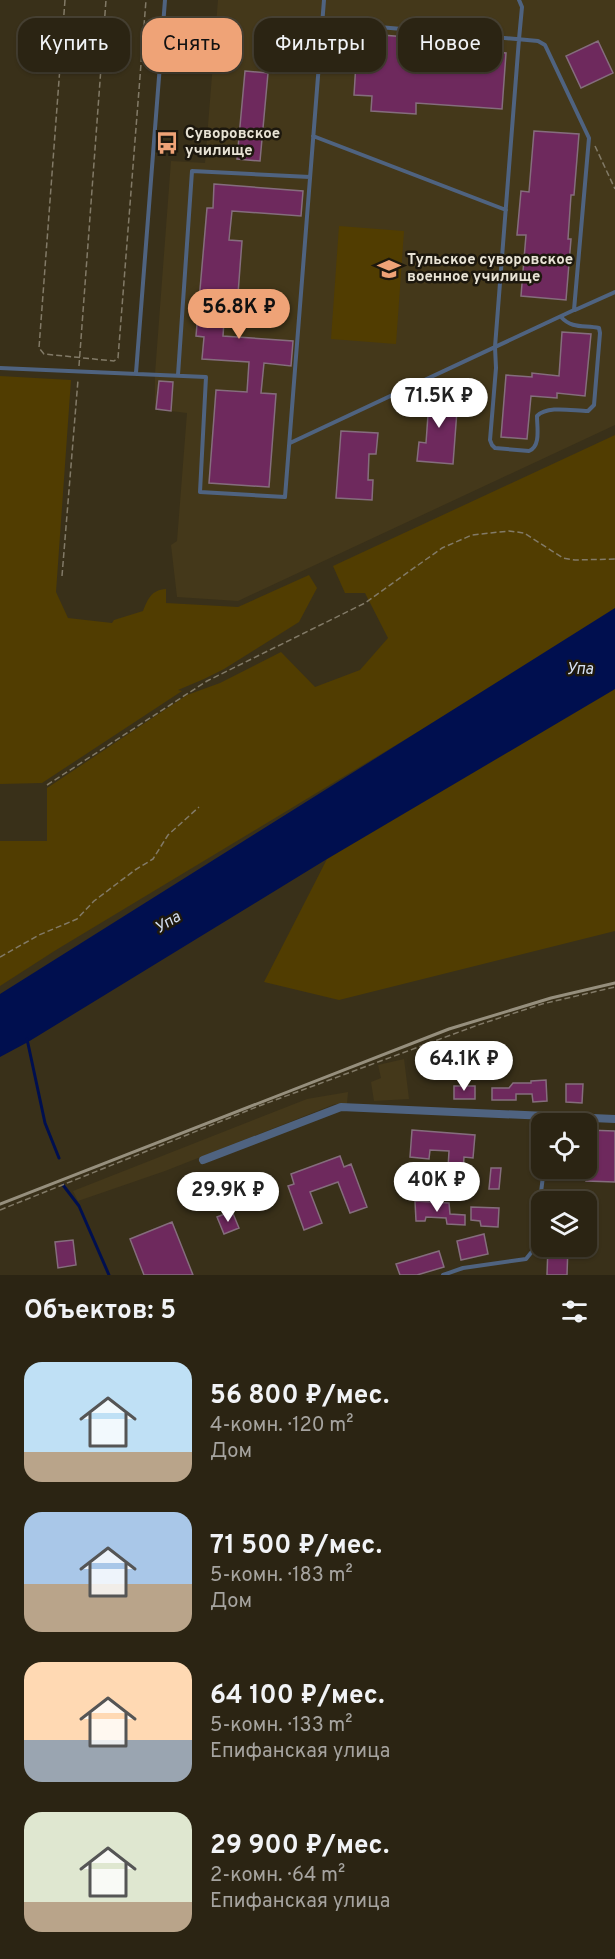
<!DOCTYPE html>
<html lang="ru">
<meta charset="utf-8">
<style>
body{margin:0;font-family:Overpass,sans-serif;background:#332c1c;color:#f1f3f6;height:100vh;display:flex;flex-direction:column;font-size:22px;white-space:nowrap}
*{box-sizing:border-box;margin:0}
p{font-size:20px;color:#a6a4a0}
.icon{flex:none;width:33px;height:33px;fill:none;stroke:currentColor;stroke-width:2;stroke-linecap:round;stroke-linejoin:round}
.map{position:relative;height:1275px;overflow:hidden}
.side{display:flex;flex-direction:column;background:#2b2413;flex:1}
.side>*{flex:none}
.top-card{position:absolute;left:18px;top:18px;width:579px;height:54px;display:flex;gap:12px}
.tools{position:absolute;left:531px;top:1113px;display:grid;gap:12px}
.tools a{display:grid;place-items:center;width:66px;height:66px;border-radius:12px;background:#2b2413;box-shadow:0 2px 4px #0004,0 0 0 2px #474133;font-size:30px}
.price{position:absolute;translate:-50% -51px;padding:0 14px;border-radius:21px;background:#fff;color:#222;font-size:20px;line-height:39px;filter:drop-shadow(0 2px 3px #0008)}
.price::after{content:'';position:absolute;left:50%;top:36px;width:18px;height:14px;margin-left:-9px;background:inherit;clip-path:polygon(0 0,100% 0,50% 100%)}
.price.selected{background:#efa377;color:#111}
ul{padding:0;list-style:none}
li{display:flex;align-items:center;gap:18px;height:150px;padding:0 24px}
li span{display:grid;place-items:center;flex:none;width:168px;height:120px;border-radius:18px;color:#555}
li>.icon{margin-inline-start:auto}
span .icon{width:72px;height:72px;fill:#fffc;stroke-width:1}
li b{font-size:26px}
h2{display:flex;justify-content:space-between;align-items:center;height:72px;padding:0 24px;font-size:26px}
.tag{padding:0 21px;border-radius:18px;background:#2b2413;box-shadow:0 2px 4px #0004,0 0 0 2px #474133;font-size:21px;line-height:54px}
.tag.selected{background:#efa377;color:#111}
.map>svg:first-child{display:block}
.built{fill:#44381a}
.green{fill:#513d01}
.water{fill:#000f4f}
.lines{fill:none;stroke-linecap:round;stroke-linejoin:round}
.stream{stroke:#000f4f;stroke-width:3}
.building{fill:#6e295d;stroke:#856d7d;stroke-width:1.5}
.path{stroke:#827a67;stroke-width:1.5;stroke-dasharray:6 3;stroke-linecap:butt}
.service{stroke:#4f6380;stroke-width:4}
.minor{stroke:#4f6380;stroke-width:8}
.rail{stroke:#968f7d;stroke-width:3}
.labels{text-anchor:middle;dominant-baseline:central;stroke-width:5;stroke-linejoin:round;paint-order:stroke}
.poi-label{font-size:15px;font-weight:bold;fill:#e8e3d5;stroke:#1d180e;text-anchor:start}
.water-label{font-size:16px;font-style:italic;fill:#d5e0f3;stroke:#1d180e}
</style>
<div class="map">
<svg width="615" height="1275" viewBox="0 0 615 1275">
<rect width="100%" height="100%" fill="#393019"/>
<path class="built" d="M218 0H615V425L238 601 177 597 171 545 177 541 187 413 155 409V374L171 161 205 163Z
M404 1059 409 1099 374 1101 371 1082 381 1078 378 1065Z
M348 1092 347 1104H335L165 1171 78 1201 73 1191 307 1099Z"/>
<path class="green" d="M339 226 404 231 396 344 331 339Z
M0 376 71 380 56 592 68 618 112 623 114 620 143 611C148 599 151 590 166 589V603L238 607 309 575 317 588 299 622 224 669 204 679 178 690 182 691 42 783 0 784Z
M615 435V613L56 950 0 986V841H47V788L187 695 220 683 281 652 315 687 360 670 388 638 365 593H345L333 566Z
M615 689V931L339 1000 264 982 327 859Z"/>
<path class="water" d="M615 608V689L327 859 28 1042 0 1057V994Z"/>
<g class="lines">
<path class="stream" d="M27 1039 45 1123 59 1158
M63 1185 79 1206 109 1275"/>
</g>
<path class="building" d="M382 35 419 38V46L506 53 502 109 416 103V114L371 111 372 96 354 95 357 47 381 49Z
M598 41 613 73 581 88 566 56Z
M245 71 268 73 260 161 237 159Z
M534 131 579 134 574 195H571L568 239H571L566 300 521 296 526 235H517L521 191 529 192Z
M214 184 303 191 301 216 232 211 229 240 242 241 237 307 225 306 223 336 293 341 291 366 264 363 261 393 276 394 269 487 209 483 216 390 247 392 249 362 202 359 204 337 196 336 207 208H213Z
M562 332 591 334 585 396 557 393V398L531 396 527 439 501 437 506 375 532 377V373L559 376Z
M159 381 173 382 171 411 156 409Z
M422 395 458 397 453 464 417 461 419 442 426 443 428 415 421 414Z
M341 431 378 433 376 454H369L368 480H373L372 500 336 498Z
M546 1080 547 1101 533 1102 532 1094H516V1100H492V1088H509L513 1083H531V1081Z
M566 1084H583L582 1103 566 1102Z
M454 1086H475V1099H454Z
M412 1130 475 1135 473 1158 464 1157 462 1186 447 1185 449 1151 430 1150 429 1159 410 1157Z
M587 1130 615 1131V1182L586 1181Z
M340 1156 344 1167 351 1164 367 1207 350 1213 338 1182 310 1192 322 1223 304 1230 288 1186 294 1184 291 1174Z
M491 1168H501L499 1189H489Z
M415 1201 449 1203 450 1214 465 1215V1225L447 1224 446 1218 426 1217 425 1221H416Z
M471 1207 499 1208 498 1227 481 1226 480 1221 471 1220Z
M232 1211 239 1228 224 1234 217 1217Z
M172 1222 193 1275H144L130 1239Z
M484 1234 488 1254 461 1260 457 1241Z
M73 1240 76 1265 58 1268 55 1242Z
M548 1246H568L567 1275H547Z
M439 1251 444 1267 417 1275H400L396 1264Z"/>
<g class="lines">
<path class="path" d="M65 0 39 348 44 354 114 361 118 358 146 0
M595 146 615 189
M79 366 106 0
M62 576 78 380
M47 785 207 681 365 603 442 548 472 535 509 531 524 533 563 558 575 560 615 559
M0 957 39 935 77 919 94 901 135 870 153 859 168 835 199 807
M0 1210 259 1106 478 1025 542 1004 615 987"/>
<path class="service" d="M519 0 522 7 519 39 495 347 496 368 490 440 492 445 495 448 529 451C541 446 537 428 537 416 548 405 573 411 588 411L594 405 600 333 599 328C584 325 572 329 561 317
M313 136 506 210
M575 310 615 292
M0 368 206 377 200 492 285 497 324 0
M136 373 165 0
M178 375 192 171 310 177
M290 443 574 310 589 138 545 45 538 41 322 22
M443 1275 463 1268 526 1259 534 1249 544 1168"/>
<path class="minor" d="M203 1160 341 1107 615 1119"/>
<path class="rail" d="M0 1204 449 1029 551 998 615 983"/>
</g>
<defs>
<g id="bus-bare" transform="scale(1.8)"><path d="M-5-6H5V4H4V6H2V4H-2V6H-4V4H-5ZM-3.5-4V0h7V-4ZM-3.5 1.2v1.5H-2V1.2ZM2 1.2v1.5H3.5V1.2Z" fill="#efa377" stroke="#1d180e" stroke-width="2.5" paint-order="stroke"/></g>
<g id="university-bare" transform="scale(1.8)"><path d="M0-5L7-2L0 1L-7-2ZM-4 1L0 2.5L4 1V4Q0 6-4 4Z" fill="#efa377" stroke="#1d180e" stroke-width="2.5" paint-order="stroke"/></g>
</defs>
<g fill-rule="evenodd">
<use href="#bus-bare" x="167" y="143"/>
<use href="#university-bare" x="389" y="269"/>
</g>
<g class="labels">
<g class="poi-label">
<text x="185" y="134">Суворовское<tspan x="185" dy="17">училище</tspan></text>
<text x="407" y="260">Тульское суворовское<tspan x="407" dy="17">военное училище</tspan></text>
</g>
<g class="water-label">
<text x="580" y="670">Упа</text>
<text transform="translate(168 923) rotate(-32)">Упа</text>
</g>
</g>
</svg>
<div class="tools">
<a><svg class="icon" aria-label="locate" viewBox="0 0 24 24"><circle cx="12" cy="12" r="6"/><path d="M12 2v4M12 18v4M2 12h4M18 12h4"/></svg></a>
<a><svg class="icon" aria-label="layers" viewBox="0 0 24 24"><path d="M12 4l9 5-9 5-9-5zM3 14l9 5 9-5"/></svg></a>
</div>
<b class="price selected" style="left:239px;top:340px">56.8K ₽</b>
<b class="price" style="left:439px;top:429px">71.5K ₽</b>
<b class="price" style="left:464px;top:1092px">64.1K ₽</b>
<b class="price" style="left:437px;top:1213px">40K ₽</b>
<b class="price" style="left:228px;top:1223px">29.9K ₽</b>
<div class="top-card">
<a class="tag">Купить</a>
<a class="tag selected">Снять</a>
<a class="tag">Фильтры</a>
<a class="tag">Новое</a>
</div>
</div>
<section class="side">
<h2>Объектов: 5<svg class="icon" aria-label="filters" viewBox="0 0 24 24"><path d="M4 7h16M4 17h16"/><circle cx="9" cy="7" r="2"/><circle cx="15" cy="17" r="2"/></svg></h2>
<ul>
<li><span style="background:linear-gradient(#bfe0f5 75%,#b9a48a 0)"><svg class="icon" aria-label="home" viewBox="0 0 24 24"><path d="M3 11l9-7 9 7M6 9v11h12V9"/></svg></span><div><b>56 800 ₽/мес.</b><p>4-комн. · 120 m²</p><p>Дом</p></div></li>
<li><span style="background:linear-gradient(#a9c7e8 60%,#b9a48a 0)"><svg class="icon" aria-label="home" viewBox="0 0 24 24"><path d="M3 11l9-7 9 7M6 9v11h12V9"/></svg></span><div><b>71 500 ₽/мес.</b><p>5-комн. · 183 m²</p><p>Дом</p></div></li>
<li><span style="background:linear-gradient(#ffd9b3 65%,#9aa5b1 0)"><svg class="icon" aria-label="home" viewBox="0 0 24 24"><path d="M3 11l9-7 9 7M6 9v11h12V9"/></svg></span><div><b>64 100 ₽/мес.</b><p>5-комн. · 133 m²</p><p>Епифанская улица</p></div></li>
<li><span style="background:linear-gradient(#dfe7d0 75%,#b9a48a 0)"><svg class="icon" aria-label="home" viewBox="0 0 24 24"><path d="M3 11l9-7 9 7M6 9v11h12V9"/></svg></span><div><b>29 900 ₽/мес.</b><p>2-комн. · 64 m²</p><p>Епифанская улица</p></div></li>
</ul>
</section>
